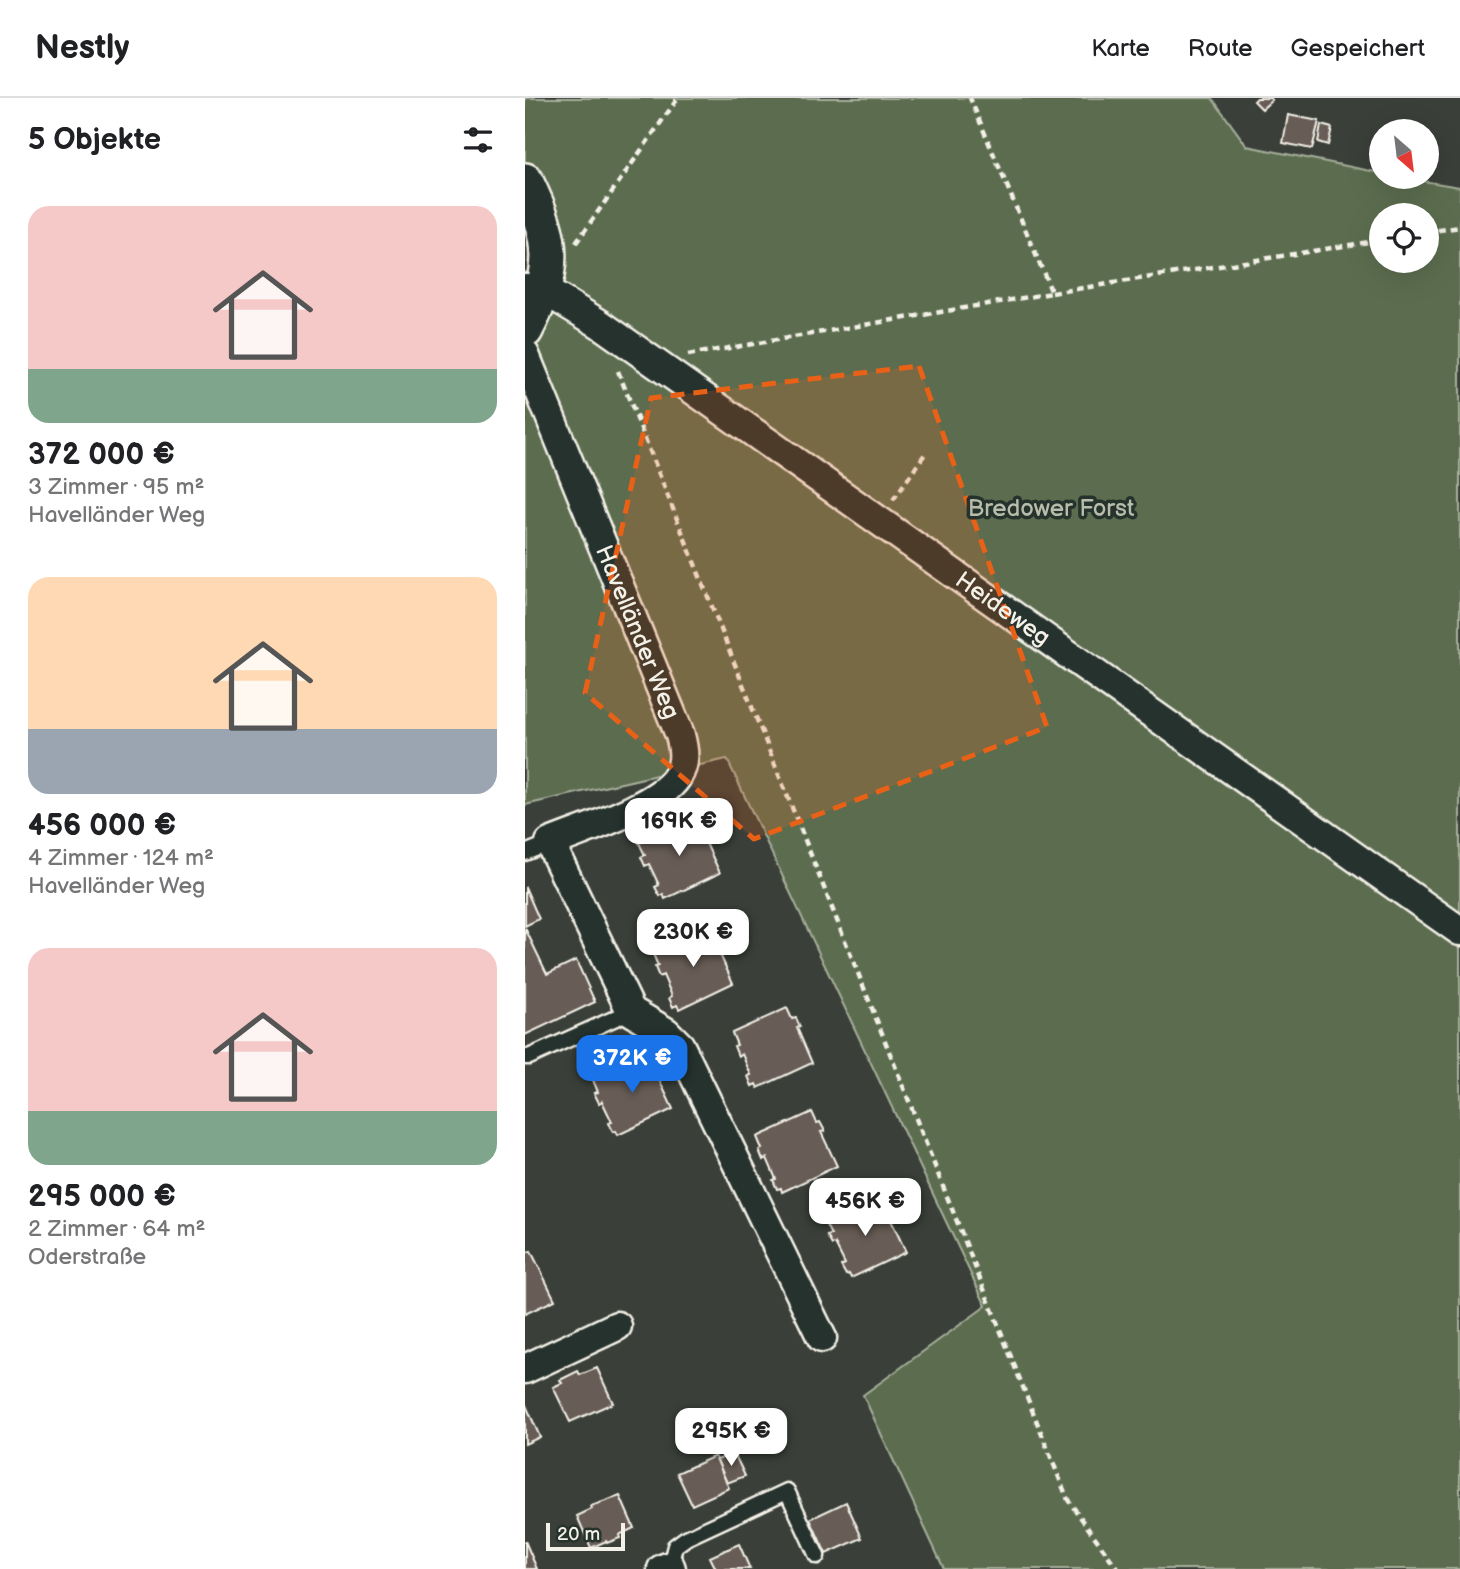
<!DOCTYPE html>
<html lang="de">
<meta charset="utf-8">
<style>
body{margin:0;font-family:"Balsamiq Sans",sans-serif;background:#f6f6f6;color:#202124;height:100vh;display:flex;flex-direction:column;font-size:26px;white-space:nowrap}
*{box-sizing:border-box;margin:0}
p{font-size:23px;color:#757577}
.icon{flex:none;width:38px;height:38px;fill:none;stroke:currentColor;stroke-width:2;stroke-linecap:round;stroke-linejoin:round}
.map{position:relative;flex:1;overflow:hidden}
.side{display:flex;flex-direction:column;background:#fff;width:525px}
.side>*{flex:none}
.needle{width:46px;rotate:152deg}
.fabs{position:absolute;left:844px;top:21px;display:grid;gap:14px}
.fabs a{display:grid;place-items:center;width:70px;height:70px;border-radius:50%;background:#fff;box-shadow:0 7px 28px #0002;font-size:35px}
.scale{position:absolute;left:21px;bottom:18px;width:79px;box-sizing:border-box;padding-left:7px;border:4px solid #f4f1e8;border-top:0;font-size:19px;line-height:24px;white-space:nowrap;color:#f4f1e8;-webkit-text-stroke:5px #26332d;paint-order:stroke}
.price{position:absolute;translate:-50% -60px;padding:0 16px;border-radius:14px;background:#fff;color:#222;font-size:23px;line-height:46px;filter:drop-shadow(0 2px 4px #0008)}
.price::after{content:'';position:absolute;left:50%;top:42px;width:21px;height:16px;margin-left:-10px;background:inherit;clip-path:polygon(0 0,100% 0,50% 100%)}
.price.current{background:#1a73e8;color:#fff}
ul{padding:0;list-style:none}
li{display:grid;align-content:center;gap:14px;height:371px;padding:0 28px}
li span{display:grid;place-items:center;height:217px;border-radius:21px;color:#555}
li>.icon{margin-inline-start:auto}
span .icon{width:126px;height:126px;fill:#fffc;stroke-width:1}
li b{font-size:30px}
h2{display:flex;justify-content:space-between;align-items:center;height:84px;padding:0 28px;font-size:30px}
header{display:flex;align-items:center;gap:42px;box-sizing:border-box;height:98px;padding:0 35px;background:#fff;border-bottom:2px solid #e0e0e0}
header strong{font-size:33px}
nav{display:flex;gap:38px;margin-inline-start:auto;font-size:24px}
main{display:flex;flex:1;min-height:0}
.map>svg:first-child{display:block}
.green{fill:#5c6d50;stroke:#a8af9c;stroke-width:2;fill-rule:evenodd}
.building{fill:#685d56;stroke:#f4f1e8;stroke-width:2}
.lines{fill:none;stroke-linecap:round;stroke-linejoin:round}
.service-casing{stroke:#f4f1e8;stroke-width:19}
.minor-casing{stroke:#f4f1e8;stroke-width:33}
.tertiary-casing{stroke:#f4f1e8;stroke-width:40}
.path{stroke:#f4f1e8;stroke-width:4.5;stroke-dasharray:7 5;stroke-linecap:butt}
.service{stroke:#26332d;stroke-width:14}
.minor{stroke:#26332d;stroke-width:28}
.tertiary{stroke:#26332d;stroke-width:35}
.marked{fill:#e96117;fill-opacity:0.2;stroke:#e96117;stroke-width:5;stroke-dasharray:14 9;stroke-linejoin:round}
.labels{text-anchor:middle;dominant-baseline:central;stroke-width:7;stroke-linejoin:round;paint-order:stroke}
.park-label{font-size:24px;fill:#b7bcab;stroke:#26332d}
.street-label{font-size:24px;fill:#f4f1e8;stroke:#26332d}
</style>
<header>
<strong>Nestly</strong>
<nav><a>Karte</a><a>Route</a><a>Gespeichert</a></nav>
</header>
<main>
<section class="side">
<h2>5 Objekte<svg class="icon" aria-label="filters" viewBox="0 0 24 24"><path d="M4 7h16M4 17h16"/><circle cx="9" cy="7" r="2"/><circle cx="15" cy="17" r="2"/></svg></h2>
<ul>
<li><span style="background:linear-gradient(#f6c9c9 75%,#7fa58c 0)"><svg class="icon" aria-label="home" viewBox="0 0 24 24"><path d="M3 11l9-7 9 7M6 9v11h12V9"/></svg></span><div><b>372 000 €</b><p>3 Zimmer · 95 m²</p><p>Havelländer Weg</p></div></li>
<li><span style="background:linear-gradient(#ffd9b3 70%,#9aa5b1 0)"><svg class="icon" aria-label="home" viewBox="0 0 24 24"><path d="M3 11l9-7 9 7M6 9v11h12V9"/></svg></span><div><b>456 000 €</b><p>4 Zimmer · 124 m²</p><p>Havelländer Weg</p></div></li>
<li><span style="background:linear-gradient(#f6c9c9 75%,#7fa58c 0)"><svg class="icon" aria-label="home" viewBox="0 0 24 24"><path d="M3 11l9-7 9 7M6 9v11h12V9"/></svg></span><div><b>295 000 €</b><p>2 Zimmer · 64 m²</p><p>Oderstraße</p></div></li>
</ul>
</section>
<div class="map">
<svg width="935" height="1471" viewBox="0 0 935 1471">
<rect width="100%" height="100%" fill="#3a4039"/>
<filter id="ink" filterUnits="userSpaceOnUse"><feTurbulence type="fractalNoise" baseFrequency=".0143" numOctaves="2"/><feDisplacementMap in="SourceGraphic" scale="14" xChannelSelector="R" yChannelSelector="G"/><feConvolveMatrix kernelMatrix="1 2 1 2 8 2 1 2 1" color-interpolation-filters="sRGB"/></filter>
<g filter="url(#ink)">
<path class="green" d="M0 0H687L722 48 856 75V79H873L935 89V1471H419L338 1297 461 1208 202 661 0 707V232L19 192 0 72ZM856 117H901V163H856Z"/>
<path class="building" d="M732 0H745L747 2 737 11 729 3Z
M763 17 794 23 787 51 758 45Z
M796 27 807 30 803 47 793 44Z
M169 720 175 732 178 730 182 739 179 741 195 775 140 801 138 796 135 798 130 789 134 787 124 766 120 768 116 759 120 757 114 745Z
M0 789 14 821 0 828Z
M0 830 22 876 51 862 70 904 0 937Z
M183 831 188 842 192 841 196 850 193 852 208 885 154 911 152 907 148 909 144 900 147 898 138 877 134 879 130 869 133 868 128 856Z
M262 910 267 921 271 920 275 929 272 930 287 965 233 990 231 986 227 988 223 978 226 977 217 956 213 958 209 948 212 947 207 935Z
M122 956 128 968 131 966 135 976 132 977 148 1011 93 1037 91 1033 88 1034 84 1025 87 1024 77 1003 74 1005 69 995 73 994 68 982Z
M287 1014 292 1025 295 1024 300 1033 296 1034 312 1068 257 1094 256 1090 252 1091 248 1082 251 1081 242 1060 238 1062 234 1052 237 1051 232 1039Z
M355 1100 360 1111 364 1109 368 1118 365 1120 381 1154 326 1180 324 1176 321 1177 316 1168 320 1166 310 1146 307 1147 302 1138 306 1137 300 1125Z
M6 1153 30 1202 0 1216V1155Z
M72 1270 88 1305 45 1324 28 1289 37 1285 35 1282 53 1273 55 1277Z
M0 1305 15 1339 0 1346Z
M209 1355 220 1378 202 1385 192 1362Z
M190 1358 204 1390 167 1407 152 1375Z
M95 1398 109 1430 94 1437 95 1440 82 1445 81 1443 66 1450 52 1418 67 1411 66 1408Z
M321 1404 337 1440 301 1456 285 1421Z
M0 1443 12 1471H0Z
M214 1446 225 1471H191L185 1459Z"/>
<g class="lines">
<g class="service-casing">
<path id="service" d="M0 755 25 745
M0 959H4L106 913
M145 1468 150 1448 161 1440 262 1393 292 1458"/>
</g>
<g class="minor-casing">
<g id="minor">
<path id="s1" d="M0 190 19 192 75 226 935 833"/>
<path id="s2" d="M0 257 155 637C159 652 161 665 152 679 132 709 59 731 25 745L106 913 141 934 155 948 297 1240"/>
<path d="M0 1271 92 1228"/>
<path d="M137 1471 145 1468 146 1471"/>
</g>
</g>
<g class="tertiary-casing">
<path id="tertiary" d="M0 83C30 144 31 172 0 232"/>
</g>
<path class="path" d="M901 134 935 129
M51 145 153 0
M527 195 856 142
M163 257 527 195 445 0
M93 273 543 1402 593 1471
M368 402 402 353"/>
<use href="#service" class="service"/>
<use href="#minor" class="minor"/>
<use href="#tertiary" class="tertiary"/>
</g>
</g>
<path class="marked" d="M394 268 522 629 229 741 60 595 126 300Z"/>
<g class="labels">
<g class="park-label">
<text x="526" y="410">Bredower Forst</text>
</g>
<g class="street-label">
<text stroke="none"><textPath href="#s1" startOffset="578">Heideweg</textPath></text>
<text stroke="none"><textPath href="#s2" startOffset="299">Havelländer Weg</textPath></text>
</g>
</g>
</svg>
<div class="fabs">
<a><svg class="needle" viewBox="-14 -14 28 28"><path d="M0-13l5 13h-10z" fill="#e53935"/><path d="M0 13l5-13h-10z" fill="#757577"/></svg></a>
<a><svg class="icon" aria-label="locate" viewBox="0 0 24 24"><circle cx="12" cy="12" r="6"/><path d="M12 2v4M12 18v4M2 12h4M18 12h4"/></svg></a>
</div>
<div class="scale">20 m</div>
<b class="price" style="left:154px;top:760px">169K €</b>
<b class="price" style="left:168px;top:871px">230K €</b>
<b class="price current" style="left:107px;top:997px">372K €</b>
<b class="price" style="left:340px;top:1140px">456K €</b>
<b class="price" style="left:206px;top:1370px">295K €</b>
</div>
</main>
